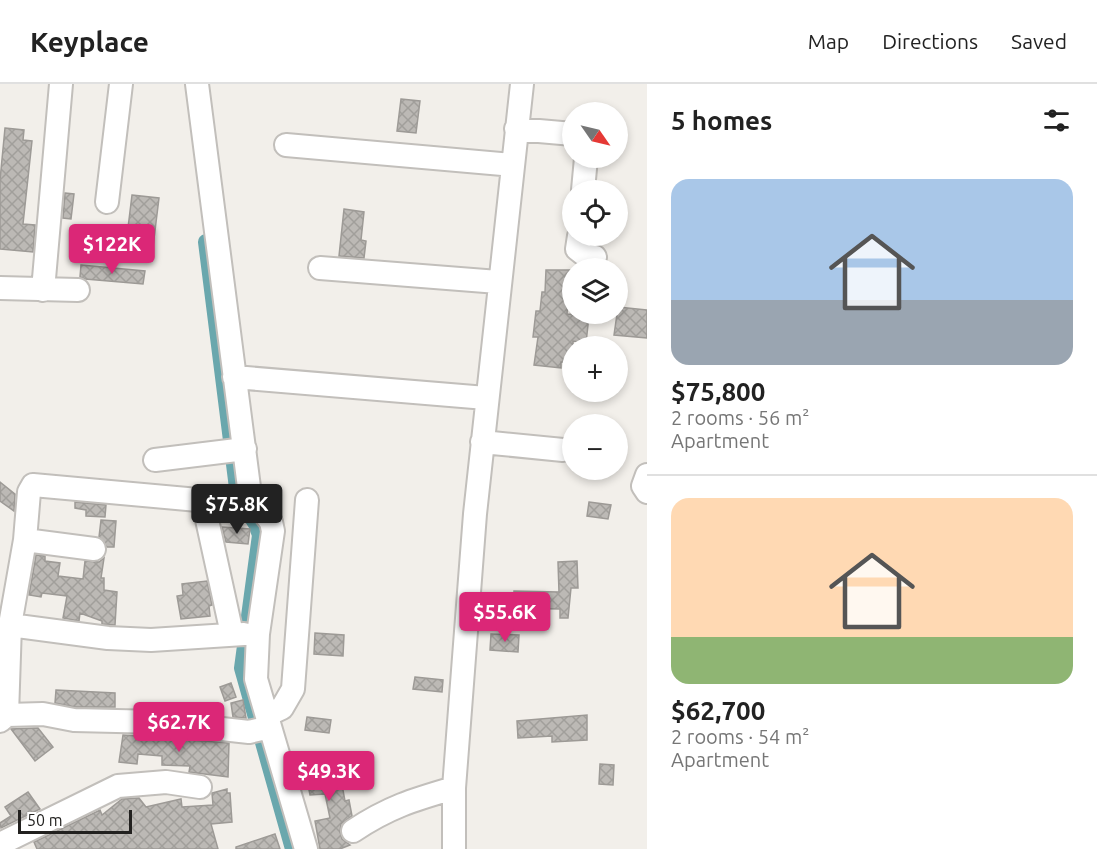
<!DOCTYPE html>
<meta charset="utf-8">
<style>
body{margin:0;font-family:Ubuntu,sans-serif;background:#f2f2f2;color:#222;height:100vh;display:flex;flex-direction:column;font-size:22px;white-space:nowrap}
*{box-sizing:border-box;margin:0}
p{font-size:20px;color:#767676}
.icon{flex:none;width:33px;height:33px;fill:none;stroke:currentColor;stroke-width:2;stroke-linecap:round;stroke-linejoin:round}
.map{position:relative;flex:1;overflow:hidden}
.panel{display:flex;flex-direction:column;background:#fff;width:450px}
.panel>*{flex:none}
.needle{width:39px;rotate:124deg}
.tools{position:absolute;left:562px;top:18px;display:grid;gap:12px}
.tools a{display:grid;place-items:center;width:66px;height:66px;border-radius:50%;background:#fff;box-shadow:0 3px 9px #0003;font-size:30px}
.scale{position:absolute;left:18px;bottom:15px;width:114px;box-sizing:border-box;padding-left:6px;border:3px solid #22211f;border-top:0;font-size:16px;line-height:21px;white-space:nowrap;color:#22211f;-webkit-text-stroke:4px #fff;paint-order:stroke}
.price{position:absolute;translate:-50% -51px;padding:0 14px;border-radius:6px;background:#db2777;color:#fff;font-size:20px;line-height:39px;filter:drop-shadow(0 2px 3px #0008)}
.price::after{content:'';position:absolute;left:50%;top:36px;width:18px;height:14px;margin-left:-9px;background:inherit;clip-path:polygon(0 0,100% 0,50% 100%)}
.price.on{background:#222;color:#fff}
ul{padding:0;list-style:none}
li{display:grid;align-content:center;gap:12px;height:318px;padding:0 24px}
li+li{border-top:2px solid #e0e0e0}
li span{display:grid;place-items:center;height:186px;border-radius:18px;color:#555}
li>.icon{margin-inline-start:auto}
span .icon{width:108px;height:108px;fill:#fffc;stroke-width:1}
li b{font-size:26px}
h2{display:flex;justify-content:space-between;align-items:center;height:72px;padding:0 24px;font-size:26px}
header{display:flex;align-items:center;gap:36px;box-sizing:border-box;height:84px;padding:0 30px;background:#fff;border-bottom:2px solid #e0e0e0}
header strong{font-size:28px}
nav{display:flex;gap:33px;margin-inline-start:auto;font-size:21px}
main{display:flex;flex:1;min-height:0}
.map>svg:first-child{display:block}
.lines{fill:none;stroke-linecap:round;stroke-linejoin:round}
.canal{stroke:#6aa7ad;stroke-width:16}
.building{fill:url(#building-cross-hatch);stroke:#9d9a96;stroke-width:1.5}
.minor-casing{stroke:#c2bfbb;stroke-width:26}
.minor{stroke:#fff;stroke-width:22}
</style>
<header>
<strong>Keyplace</strong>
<nav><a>Map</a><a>Directions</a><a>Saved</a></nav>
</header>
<main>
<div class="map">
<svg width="647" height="765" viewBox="0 0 647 765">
<defs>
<pattern id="building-cross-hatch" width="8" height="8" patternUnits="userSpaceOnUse" patternTransform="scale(1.5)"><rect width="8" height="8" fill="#bcb9b5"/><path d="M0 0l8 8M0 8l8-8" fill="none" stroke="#a19f9b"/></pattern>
</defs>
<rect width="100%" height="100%" fill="#f2efea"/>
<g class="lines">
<path class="canal" d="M206 158 238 412 256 440 260 451 242 584 293 765"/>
</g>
<path class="building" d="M401 15 420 17 416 49 397 47Z
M5 44 24 46 23 56 32 57 23 140 35 141 33 168 0 165V96Z
M65 109 74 110 71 135 63 134Z
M132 111 159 114 153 163 126 160Z
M344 125 364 128 361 156 366 157 364 174 339 172Z
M81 181 145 187 143 200 85 195 80 193Z
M546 186H570L567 230 589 232 586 259 573 257V279L561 278V284L534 281 538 253H533L536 227H540L542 208H545Z
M618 223 647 226V254L614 251Z
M0 398 15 410 14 427 0 417Z
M75 418 106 421 105 433 86 432V426L75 424Z
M589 418 611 421 608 435 587 432Z
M101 436 116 437 114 463H107L99 453Z
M222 443 250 445 248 460 226 458Z
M36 471 45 472V477L60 479 58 492 83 495 85 477 99 478 104 474 101 494H104V506L117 508 115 541 102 540V537L80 529 79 537 63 534 67 512 42 509 41 513 29 511Z
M577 477 578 504H571L568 534H560V525L513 524 514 507 559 508 558 478Z
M207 497 212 521 209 522 210 532 181 535 177 512 183 511 182 500Z
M315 549 344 551 343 572 314 570Z
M491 550 519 551 518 568 490 566Z
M415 593 443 596 442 608 413 605Z
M231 599 236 613 225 617 220 603Z
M56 606 115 609V623H75L55 619Z
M243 616 246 634 233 633 231 619Z
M587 631V656L552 658V652L518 654 517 637Z
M307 633 331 636 329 649 305 646Z
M38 644 53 663 35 677 11 645Z
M123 651 229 659 228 693 189 688 190 682 162 681V672L138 670 137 680 119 678Z
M337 674 345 717 349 716 352 732 341 740 340 748 342 755 350 761 340 765H320L315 737 330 734 325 710 310 711 304 680Z
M600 680 614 681 613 701 599 700Z
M227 705V709H230L232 738 211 740 218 765H37L34 758 100 726 102 731 122 715 139 714 146 723 181 715 182 723 213 721 212 709Z
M28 708 40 725 1 744 0 739 11 732 5 723Z
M275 750 280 765H236V763Z"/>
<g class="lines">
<g class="minor-casing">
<path id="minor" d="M197 0 250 411 271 438 273 447 258 550 256 595 306 765
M516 45 573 50
M286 61 512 81
M583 106 586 74
M107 118 121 0
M579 152 577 165 586 172 595 173
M320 184 498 198
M0 204 78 206
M43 206 61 0
M234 293 486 314
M482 358 563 366
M155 376 245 365
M647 391 643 402 647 408
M25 456 94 465
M10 541 108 554 151 556 244 550
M7 631 10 541 25 456 29 408 33 401 198 416 204 422 232 550
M267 631 282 624 293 605 307 416
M0 637 7 631 43 630 74 636 159 638 249 648 270 643
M353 747C389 723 413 716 454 704
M2 759 118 702 166 698 200 703
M454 765V704L475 430 522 0"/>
</g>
<use href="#minor" class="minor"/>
</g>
</svg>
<div class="tools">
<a><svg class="needle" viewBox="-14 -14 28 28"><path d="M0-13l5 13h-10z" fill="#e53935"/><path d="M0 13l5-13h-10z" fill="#767676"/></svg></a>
<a><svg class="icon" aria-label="locate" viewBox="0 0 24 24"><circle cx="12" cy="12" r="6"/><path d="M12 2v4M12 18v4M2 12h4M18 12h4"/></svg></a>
<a><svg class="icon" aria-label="layers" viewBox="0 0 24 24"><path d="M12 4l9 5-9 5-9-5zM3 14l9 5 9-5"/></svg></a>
<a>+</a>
<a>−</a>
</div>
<div class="scale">50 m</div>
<b class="price" style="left:112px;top:191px">$122K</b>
<b class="price on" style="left:237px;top:451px">$75.8K</b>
<b class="price" style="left:505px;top:559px">$55.6K</b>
<b class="price" style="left:179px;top:669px">$62.7K</b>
<b class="price" style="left:329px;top:718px">$49.3K</b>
</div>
<section class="panel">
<h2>5 homes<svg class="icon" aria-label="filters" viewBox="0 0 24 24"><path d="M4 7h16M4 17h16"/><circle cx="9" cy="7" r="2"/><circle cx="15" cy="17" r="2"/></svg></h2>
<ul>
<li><span style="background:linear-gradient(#a9c7e8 65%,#9aa5b1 0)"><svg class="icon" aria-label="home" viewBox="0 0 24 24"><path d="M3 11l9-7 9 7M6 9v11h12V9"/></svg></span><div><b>$75,800</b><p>2 rooms · 56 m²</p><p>Apartment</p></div></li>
<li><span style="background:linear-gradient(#ffd9b3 75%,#8fb573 0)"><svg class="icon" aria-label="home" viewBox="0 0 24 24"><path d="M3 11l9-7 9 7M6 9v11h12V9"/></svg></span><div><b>$62,700</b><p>2 rooms · 54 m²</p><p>Apartment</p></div></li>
</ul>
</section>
</main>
